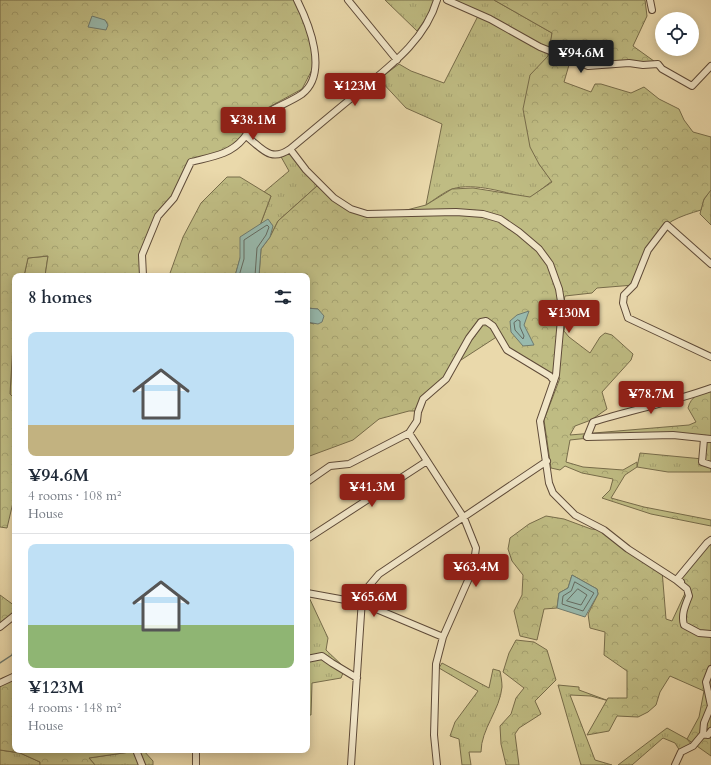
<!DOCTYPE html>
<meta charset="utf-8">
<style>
body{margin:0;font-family:Cardo,serif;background:#f2f2f3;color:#1f2937;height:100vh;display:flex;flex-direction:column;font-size:15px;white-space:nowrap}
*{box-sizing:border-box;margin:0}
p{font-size:13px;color:#747a83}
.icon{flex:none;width:22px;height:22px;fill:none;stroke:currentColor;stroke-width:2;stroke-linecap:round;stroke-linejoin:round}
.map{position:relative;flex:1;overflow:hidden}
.panel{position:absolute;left:12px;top:273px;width:298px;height:480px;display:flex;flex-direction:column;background:#fff;border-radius:8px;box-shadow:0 2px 10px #0003}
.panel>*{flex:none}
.tools{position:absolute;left:655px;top:12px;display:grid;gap:8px}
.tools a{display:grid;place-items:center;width:44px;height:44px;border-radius:50%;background:#fff;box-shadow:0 2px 10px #0003;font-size:20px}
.price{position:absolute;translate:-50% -34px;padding:0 9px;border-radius:4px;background:#8f2418;color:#fff;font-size:13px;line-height:26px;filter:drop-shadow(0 1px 2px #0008)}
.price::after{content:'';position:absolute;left:50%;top:24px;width:12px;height:9px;margin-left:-6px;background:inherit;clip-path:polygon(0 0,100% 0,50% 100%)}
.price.selected{background:#222;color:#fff}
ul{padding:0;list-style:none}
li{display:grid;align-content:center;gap:8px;height:212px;padding:0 16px}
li+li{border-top:1px solid #e0e1e3}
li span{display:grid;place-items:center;height:124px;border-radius:8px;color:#555}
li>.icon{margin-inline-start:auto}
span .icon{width:72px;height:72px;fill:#fffc;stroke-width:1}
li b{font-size:17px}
h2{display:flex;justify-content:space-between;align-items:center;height:48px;padding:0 16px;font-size:17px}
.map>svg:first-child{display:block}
.grass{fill:url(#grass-tufts);stroke:#776c4a}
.forest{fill:url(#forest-crowns);stroke:#776c4a}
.water{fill:#98baae;stroke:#6e7a6f}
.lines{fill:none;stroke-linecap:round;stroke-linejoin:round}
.shore{stroke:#646a60;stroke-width:1}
.stream{stroke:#6e7a6f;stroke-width:1.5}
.minor-casing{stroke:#5e4a38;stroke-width:8}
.minor{stroke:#f1e6c8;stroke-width:6}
</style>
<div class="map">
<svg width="711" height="765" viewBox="0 0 711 765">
<defs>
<pattern id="grass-tufts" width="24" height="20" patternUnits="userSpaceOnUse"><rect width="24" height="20" fill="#bfbc83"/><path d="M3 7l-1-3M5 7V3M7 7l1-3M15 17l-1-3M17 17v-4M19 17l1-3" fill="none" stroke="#a4a170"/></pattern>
<pattern id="forest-crowns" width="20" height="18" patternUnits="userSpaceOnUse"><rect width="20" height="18" fill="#bfbc83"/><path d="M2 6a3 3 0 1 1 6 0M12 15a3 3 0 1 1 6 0" fill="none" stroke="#a4a170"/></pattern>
</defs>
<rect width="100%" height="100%" fill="#ead9ab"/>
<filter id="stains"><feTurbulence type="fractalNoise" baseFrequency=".005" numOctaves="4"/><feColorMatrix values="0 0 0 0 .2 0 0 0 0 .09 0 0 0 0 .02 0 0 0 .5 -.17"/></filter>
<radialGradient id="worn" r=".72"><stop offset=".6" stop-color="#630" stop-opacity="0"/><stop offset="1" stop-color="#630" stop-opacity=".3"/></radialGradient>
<path class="grass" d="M385 0H434L429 14 417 31Z
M452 0H494L552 33 539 164 552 181 529 199C508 193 474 182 452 189 444 192 434 200 426 205L442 124 406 108 379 79 399 64 411 71 444 83 479 14Z
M290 149 317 186 278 221 270 237 259 228 271 196 264 192 289 171 280 155Z
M711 189V225L700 214 703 201Z
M48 256 45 276H24L28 258Z
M486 321 498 336 461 360 467 341Z
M15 342V399L10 395 13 343Z
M640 453 703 459 711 465V472H668L637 467Z
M307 593 328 638 326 650 345 668 341 678 312 683 311 715H307Z
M442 663 489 688 493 669 500 671C501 676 502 682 502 687 500 710 481 729 481 752H469L471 765H462L459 739 450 736 455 722 478 691 439 668Z
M558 685 579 687V690L609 701 591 696 570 695 595 760 612 765H581Z
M667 728 687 739 692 745 680 751 675 743 663 738 632 765H618Z
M0 750 20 753 40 762V765H0Z
M143 750 153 761V765H95L89 758Z"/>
<path class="forest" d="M0 0H294L307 23 315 64 302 89 260 112 237 146 191 162 174 198 156 219 142 255V276H45L48 256 28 258 24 276H15V342L13 343 10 394 15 399V494L7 528 0 527Z
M494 0H645L647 16 633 46 658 64 596 61 569 65 564 82 591 92 595 84H601L631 93 644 87 659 99 679 109 684 120 693 132 711 137V190L704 199 701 210C691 213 681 216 672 221 654 233 642 266 634 285L597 288 592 293 565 296 562 311 566 319 564 331 569 337 590 353 600 337 605 333 612 335 633 354 631 360 602 392 607 409 591 420 575 426 570 435 689 425 696 422 688 408C691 396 700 393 711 388V465L702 462 705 437H598L570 440 566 462 583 467 623 470 637 462V467L625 475 611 498 644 507 711 520V526L651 514 602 498 610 490 613 479 582 473 565 466 560 470 551 468 544 420 560 378 533 366 507 350 486 321 469 338 456 361 418 411H409L379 419 353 440 307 457V322L314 324 318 309 307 308V276H259L261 249 270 237 278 221 317 186 330 196 364 213H395L426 205 452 189 473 188 530 197 552 182 539 164 530 147 523 109 530 75 548 56 552 33Z
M227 177H240L271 196 259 228 243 248 235 276H169L183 237 201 203Z
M546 516 564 519 591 529 604 530 662 570 666 619 672 621 687 589 678 578 711 541V756L687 739 699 717 704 691 670 676 660 692 656 705 648 712 638 717 617 716 609 731 587 735 608 698H627V671L604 655 605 632 590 628 588 614 598 594 597 589 572 575 568 588 559 593 557 608 544 609 537 640 520 636 514 611 522 595 523 575 512 561 508 549 510 538 529 524Z
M0 595 15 606V615L0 628Z
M516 640 534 642 547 650 556 680 535 701 541 714 519 728 515 734 519 765H506L501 744 500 726 511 714 516 698 524 688 503 672 509 653Z
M15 676V750L137 751 89 758 95 765H40V762L20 753 0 750V680L3 678 6 681Z"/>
<path class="water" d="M92 16 105 20 108 25 106 30 88 27Z
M268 219 273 226 270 237 261 249 259 276H235L240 258V237Z
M307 308 318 309 324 316 322 322 318 324 307 322Z
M529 311 524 325 534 345 523 346 511 332 510 321 517 315Z
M572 575 597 589 598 594 585 617 557 608 559 593 568 588Z"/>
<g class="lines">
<path class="shore" d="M239 276 244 259V240L267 225 269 227 266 235 257 248 255 276
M518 320 520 321V327L524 336 523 339 515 330 514 323Z
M575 582 594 593 583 611 562 604 563 596 571 591Z
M578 589 587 595 581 605 567 601Z"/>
<path class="stream" d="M0 663 12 655 15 647"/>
<g class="minor-casing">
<path id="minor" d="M348 0 397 60
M447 0 490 19 540 47 588 66 629 63 643 65 658 64 662 69 692 86 711 66
M650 0 652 10
M246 136C262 148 270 163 290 149 312 131 333 113 354 96 386 69 425 42 437 0
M290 149 306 170 334 198 351 209 367 214 456 212 483 214 500 219 519 232 539 249 550 264 559 289 562 308 556 375 540 421 549 483 553 493 575 515 604 530 628 549 676 580 687 589 689 596C685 606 681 615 684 625L699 633 711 634
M711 264 667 225 648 250 634 285 624 295 623 303 628 318 711 357
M143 276 142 255 158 216 174 198 191 162C210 157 230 155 243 139 249 132 252 124 259 118 272 108 289 103 302 94 329 73 309 24 297 0
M711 388C672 402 632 410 593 422L587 437 673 435 711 439
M409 433 464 518 476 548 473 569 443 637 436 664 434 735 437 765
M704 439 702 462 711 465
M307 482 330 466 349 464 409 433 417 421 418 412 423 399 446 379 469 338 481 322 486 321 493 326 507 350 550 376 554 381
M307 539 427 461
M681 582 678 578 707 543 711 540
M307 593 362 603 443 637
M0 627 15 615
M307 659 322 656 332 663 357 678
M0 683 15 676
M703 734 708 735 711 731
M136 750 142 765
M196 765V750
M351 765 362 599 368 587 379 574 547 461
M675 765 681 752 693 746 703 734 704 723 711 706 706 682 711 669"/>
</g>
<use href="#minor" class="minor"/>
</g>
<rect width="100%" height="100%" filter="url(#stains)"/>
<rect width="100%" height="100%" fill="url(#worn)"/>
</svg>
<div class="tools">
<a><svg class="icon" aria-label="locate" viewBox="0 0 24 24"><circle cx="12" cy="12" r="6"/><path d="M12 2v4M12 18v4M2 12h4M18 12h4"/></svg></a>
</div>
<b class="price selected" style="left:581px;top:74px">¥94.6M</b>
<b class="price" style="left:355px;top:107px">¥123M</b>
<b class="price" style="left:253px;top:141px">¥38.1M</b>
<b class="price" style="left:569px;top:334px">¥130M</b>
<b class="price" style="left:651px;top:415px">¥78.7M</b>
<b class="price" style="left:372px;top:508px">¥41.3M</b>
<b class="price" style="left:476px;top:588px">¥63.4M</b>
<b class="price" style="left:374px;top:618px">¥65.6M</b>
<section class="panel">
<h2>8 homes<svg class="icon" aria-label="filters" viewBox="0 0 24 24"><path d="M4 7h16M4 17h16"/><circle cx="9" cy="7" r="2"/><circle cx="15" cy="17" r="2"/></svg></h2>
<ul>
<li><span style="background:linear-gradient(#bfe0f5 75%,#c2b280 0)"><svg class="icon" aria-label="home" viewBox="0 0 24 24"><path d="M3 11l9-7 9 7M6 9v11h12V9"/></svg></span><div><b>¥94.6M</b><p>4 rooms · 108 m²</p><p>House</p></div></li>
<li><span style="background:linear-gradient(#bfe0f5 65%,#8fb573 0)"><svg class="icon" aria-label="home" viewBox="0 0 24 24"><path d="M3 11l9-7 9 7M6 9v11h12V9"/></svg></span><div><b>¥123M</b><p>4 rooms · 148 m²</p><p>House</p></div></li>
</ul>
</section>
</div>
